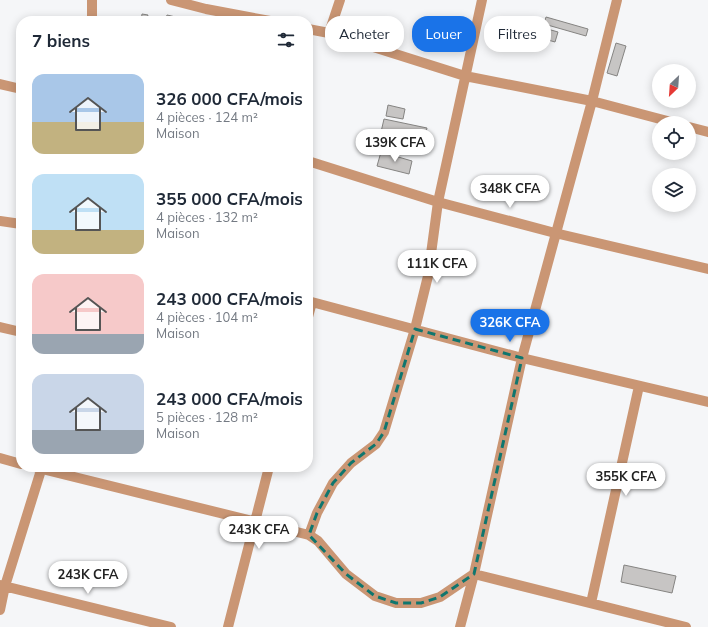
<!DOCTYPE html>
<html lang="fr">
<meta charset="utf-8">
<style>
body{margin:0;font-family:Mulish,sans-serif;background:#f2f2f3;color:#1f2937;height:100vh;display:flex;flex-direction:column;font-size:15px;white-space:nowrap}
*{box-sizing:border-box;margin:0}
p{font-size:13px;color:#747a83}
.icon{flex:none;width:22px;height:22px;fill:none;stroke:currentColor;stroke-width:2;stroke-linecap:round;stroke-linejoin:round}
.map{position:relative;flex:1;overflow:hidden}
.drawer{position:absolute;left:16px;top:16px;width:297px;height:456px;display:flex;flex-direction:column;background:#fff;border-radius:16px;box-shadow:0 2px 10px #0003}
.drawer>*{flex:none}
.hud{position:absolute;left:325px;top:16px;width:323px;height:36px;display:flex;gap:8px}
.needle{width:26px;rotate:205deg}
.controls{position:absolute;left:652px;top:64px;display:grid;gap:8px}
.controls a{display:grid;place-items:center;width:44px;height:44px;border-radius:50%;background:#fff;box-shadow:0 2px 10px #0003;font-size:20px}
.price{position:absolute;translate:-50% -34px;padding:0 9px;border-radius:14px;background:#fff;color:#222;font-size:13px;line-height:26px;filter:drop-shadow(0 1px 2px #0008)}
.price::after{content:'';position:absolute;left:50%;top:24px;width:12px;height:9px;margin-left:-6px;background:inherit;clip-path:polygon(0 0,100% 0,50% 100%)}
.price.on{background:#1a73e8;color:#fff}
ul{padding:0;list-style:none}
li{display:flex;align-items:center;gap:12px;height:100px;padding:0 16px}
li span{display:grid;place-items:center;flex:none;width:112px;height:80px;border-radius:12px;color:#555}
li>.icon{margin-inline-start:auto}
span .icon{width:48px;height:48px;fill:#fffc;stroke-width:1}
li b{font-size:17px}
h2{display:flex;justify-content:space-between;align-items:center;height:48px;padding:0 16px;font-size:17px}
.chip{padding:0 14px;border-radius:16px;background:#fff;box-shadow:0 2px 10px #0003;font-size:14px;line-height:36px}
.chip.on{background:#1a73e8;color:#fff}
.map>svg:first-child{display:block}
.building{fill:#c7c5c4;stroke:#858482}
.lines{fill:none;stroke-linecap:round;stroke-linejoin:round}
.minor{stroke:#ca9674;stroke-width:10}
.marked{fill:none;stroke:#0f766e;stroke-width:3;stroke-dasharray:8 5;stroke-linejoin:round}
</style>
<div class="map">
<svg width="708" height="627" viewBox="0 0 708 627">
<rect width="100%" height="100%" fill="#f5f6f8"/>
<path class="building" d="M142 14 148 15 146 21H141Z
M167 15 180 18V21H165Z
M546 17 588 29 586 36 544 24Z
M544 28 558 32 555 42 541 38Z
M616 43 626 46 617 76 607 73Z
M388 105 405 109 403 119 386 116Z
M384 119 427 128 424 140 381 132Z
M381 152 412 161 409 174 377 166Z
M19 298 21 299V313L17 312Z
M624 565 676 576 672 593 621 582Z"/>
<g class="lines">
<path class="minor" d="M171 0 206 9 270 21
M92 21V0
M308 29 329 33 465 76 592 101 675 123
M329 33 340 0
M0 84 21 89
M689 127 708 132
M308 161 438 202 555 233 708 269
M0 221 21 224
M308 301 522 358 708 402
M308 317 312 302
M0 327 21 332
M0 458 21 464
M34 467 309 535 318 541 346 574 375 596 396 603H421L440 597 474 574 686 627
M309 535 317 513 333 483 351 463 376 444 384 432 415 329 428 276 438 202 482 0
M0 585 171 627
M591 603 639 386
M0 610 5 586 42 467
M228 627 269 467
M460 627 474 574 522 358 592 101 617 0"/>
</g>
<path class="marked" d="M415 329 522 358 474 574 440 597 421 603H396L375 596 346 574 309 535 317 513 333 483 351 463 376 444 384 432Z"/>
</svg>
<div class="controls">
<a><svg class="needle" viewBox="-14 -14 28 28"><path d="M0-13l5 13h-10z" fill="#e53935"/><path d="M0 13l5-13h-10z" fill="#747a83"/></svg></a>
<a><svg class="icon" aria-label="locate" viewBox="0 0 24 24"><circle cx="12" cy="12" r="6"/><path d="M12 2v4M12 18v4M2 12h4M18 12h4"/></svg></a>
<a><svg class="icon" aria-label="layers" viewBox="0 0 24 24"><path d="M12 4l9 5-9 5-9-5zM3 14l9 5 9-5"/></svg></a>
</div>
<b class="price" style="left:395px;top:163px">139K CFA</b>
<b class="price" style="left:510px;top:209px">348K CFA</b>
<b class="price" style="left:437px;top:284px">111K CFA</b>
<b class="price on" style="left:510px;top:343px">326K CFA</b>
<b class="price" style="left:626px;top:497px">355K CFA</b>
<b class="price" style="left:259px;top:550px">243K CFA</b>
<b class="price" style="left:88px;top:595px">243K CFA</b>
<div class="hud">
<a class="chip">Acheter</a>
<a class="chip on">Louer</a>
<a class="chip">Filtres</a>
</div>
<section class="drawer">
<h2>7 biens<svg class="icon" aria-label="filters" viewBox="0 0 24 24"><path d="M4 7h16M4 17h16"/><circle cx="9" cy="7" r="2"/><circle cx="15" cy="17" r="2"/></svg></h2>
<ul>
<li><span style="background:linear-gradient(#a9c7e8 60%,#c2b280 0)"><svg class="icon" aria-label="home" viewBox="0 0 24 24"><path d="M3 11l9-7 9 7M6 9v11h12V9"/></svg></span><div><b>326 000 CFA/mois</b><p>4 pièces · 124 m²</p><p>Maison</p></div></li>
<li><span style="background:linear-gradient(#bfe0f5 70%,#c2b280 0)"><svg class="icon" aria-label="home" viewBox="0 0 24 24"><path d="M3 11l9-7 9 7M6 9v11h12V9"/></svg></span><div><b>355 000 CFA/mois</b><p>4 pièces · 132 m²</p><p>Maison</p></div></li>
<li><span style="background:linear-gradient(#f6c9c9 75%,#9aa5b1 0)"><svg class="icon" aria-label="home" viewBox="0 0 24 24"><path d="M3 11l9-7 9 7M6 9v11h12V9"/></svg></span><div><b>243 000 CFA/mois</b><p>4 pièces · 104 m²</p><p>Maison</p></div></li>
<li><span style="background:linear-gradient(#c9d6e8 70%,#9aa5b1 0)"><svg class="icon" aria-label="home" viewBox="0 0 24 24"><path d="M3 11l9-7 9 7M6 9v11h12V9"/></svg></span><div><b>243 000 CFA/mois</b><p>5 pièces · 128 m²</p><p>Maison</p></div></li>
</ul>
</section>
</div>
